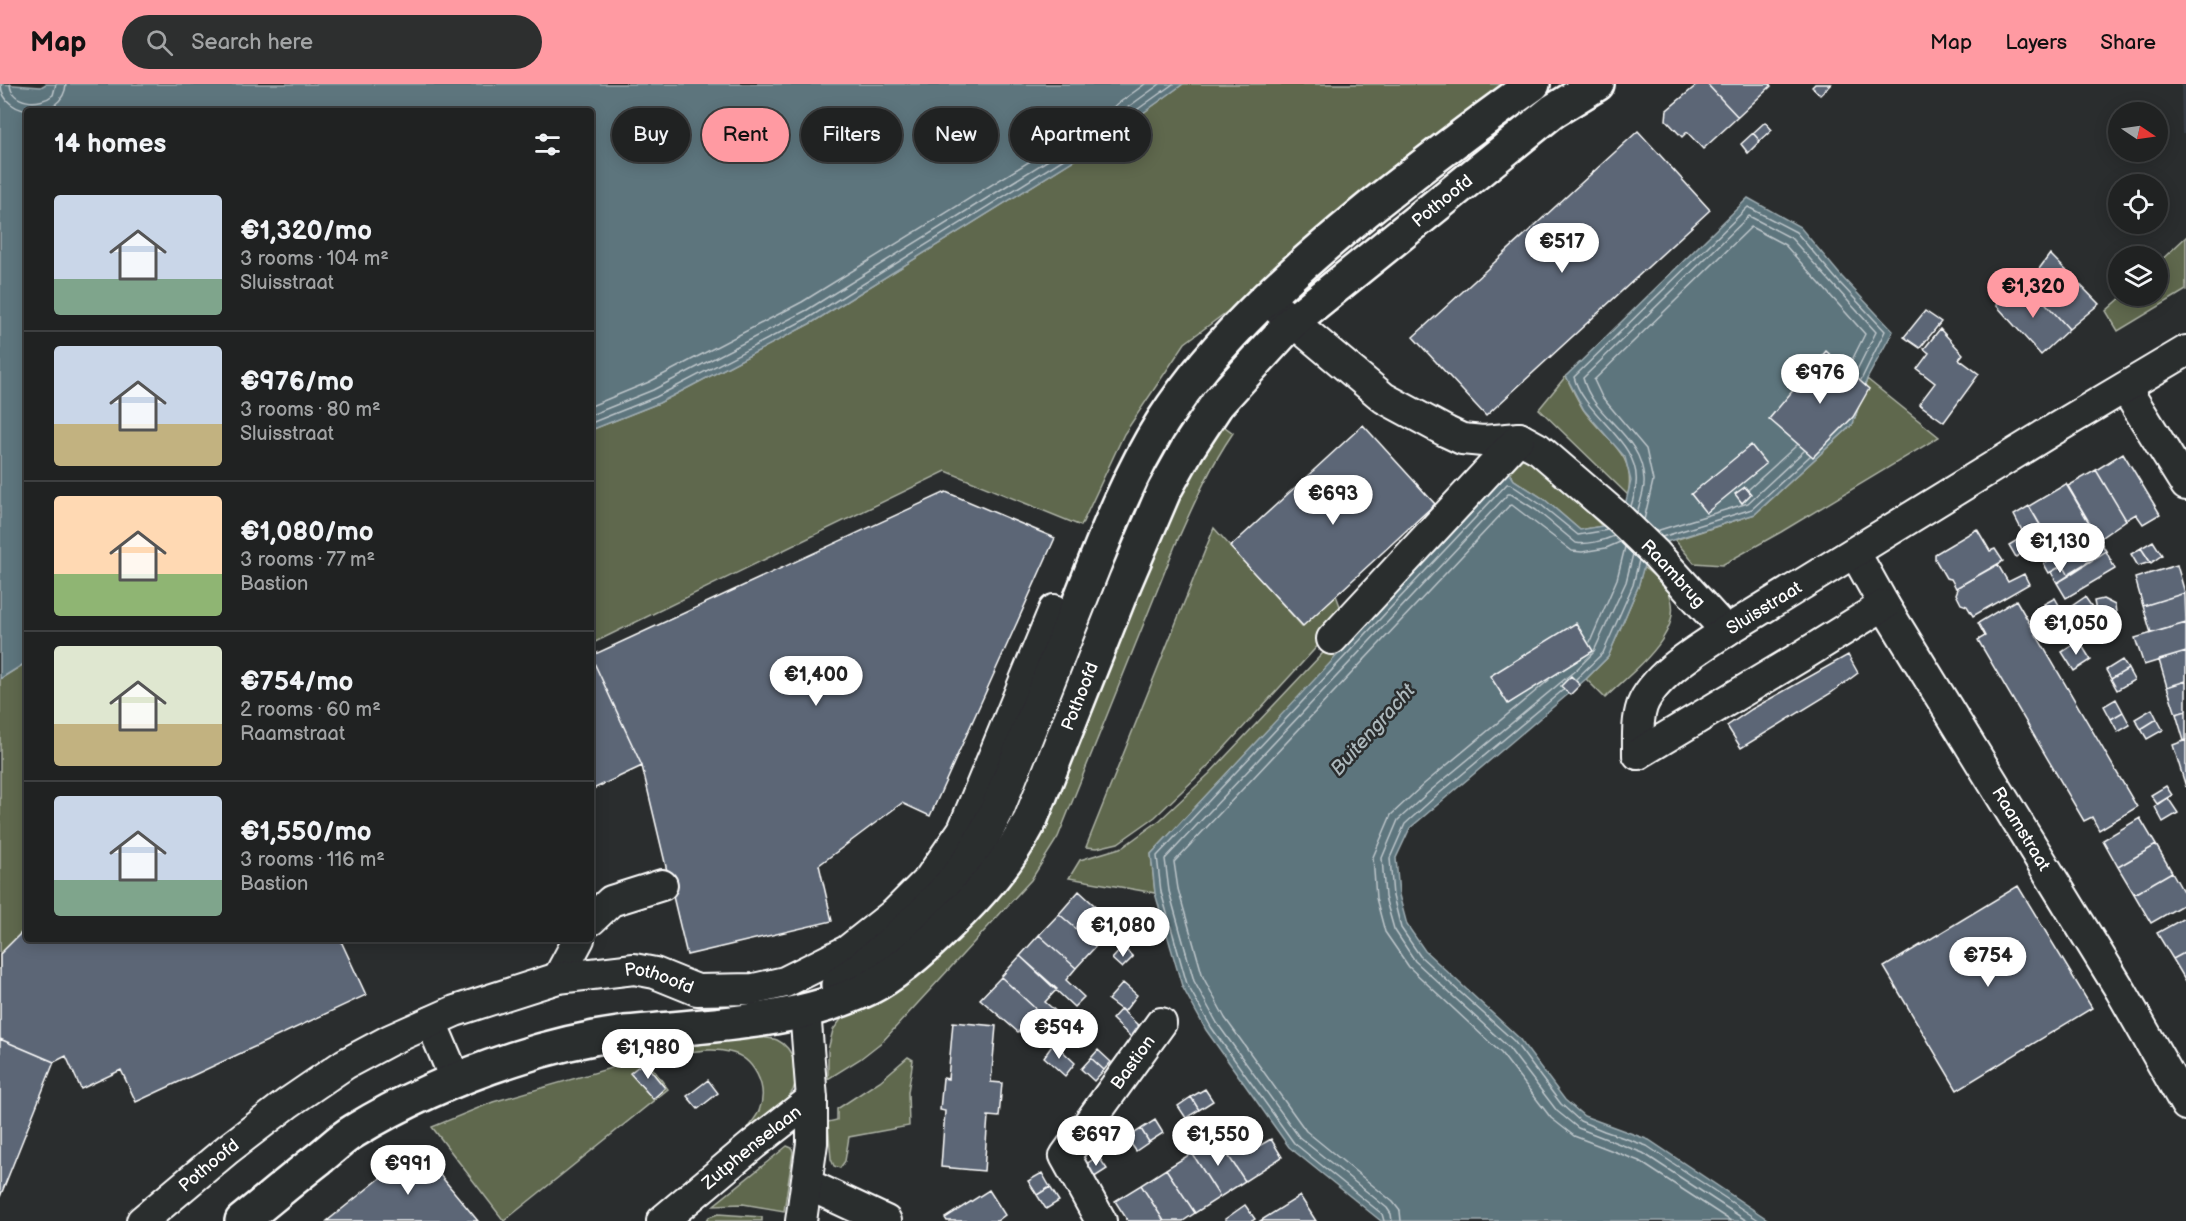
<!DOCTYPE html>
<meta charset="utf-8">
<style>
body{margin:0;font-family:"Balsamiq Sans",sans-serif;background:#2d2f2f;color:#f1f3f6;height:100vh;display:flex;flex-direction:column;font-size:22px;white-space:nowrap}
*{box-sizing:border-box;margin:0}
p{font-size:20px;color:#a2a4a5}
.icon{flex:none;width:33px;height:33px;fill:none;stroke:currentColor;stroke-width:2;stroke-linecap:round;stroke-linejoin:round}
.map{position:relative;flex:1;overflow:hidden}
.panel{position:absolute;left:24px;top:24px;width:570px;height:834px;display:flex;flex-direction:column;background:#202222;border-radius:6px;box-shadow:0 3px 15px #0003,0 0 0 2px #3d3f40}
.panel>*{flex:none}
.banner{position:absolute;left:612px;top:24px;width:570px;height:54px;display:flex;gap:12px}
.needle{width:39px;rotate:103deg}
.controls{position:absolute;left:2108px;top:18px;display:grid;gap:12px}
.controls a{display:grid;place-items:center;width:60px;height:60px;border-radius:50%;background:#202222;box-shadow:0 3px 15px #0003,0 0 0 2px #3d3f40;font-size:30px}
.price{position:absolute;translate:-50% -51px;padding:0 14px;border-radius:21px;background:#fff;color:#222;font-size:20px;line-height:39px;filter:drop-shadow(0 2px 3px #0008)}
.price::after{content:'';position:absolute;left:50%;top:36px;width:18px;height:14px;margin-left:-9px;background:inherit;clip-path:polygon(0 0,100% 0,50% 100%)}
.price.selected{background:#ff9aa2;color:#111}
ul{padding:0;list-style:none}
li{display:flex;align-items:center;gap:18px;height:150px;padding:0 30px}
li+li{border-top:2px solid #3d3f40}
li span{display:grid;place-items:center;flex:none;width:168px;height:120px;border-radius:6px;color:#555}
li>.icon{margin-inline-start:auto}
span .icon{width:72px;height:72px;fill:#fffc;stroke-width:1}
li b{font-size:26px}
h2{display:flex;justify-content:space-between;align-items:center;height:72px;padding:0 30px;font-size:26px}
.pill{padding:0 21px;border-radius:27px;background:#202222;box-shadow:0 3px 15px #0003,0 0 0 2px #3d3f40;font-size:21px;line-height:54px}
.pill.selected{background:#ff9aa2;color:#111}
header{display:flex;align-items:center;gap:36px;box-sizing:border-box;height:84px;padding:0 30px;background:#ff9aa2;color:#111}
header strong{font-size:28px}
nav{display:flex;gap:33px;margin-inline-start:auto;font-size:21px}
.search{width:420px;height:54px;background:#2d2f2f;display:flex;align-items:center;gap:15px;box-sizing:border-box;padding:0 21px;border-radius:33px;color:#a2a4a5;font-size:22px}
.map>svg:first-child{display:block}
.built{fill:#393e44}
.green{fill:#5e674e;stroke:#aeb3a6;stroke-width:1.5}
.water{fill:#5d747d;stroke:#9eacb1;stroke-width:1.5}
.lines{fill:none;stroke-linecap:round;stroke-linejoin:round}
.shore{stroke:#bec7cb;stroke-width:1.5}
.building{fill:#5b6676;stroke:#fff;stroke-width:1.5}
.street-casing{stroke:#fff;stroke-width:34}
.secondary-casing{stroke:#fff;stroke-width:38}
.street{stroke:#2a2d2e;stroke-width:30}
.secondary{stroke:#2a2d2e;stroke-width:33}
.labels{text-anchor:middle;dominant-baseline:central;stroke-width:5;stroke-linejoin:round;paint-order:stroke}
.street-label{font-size:18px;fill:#fff;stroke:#2a2d2e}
.water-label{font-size:20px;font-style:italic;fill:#aebabe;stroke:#2a2d2e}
</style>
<header>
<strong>Map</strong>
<div class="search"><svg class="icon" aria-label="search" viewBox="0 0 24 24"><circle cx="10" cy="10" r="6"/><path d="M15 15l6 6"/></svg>Search here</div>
<nav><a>Map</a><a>Layers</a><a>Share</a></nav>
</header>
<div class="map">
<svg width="2186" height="1137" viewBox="0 0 2186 1137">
<rect width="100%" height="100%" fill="#2a2d2e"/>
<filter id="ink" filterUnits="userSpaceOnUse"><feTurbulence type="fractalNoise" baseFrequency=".0167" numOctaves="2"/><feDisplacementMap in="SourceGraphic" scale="12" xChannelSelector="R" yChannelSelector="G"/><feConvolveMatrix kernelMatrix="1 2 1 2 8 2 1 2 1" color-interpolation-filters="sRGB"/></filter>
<g filter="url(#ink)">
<path class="built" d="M2181 0H2186V50H2182Z"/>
<path class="green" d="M1183 0H1520L1271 195 1185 259 1124 350 1081 442 946 387 591 560V346L659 319 813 238 1103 58Z
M2186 153V206L2118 247 2106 227 2123 212H2157V180Z
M1566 292C1571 303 1577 315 1583 325 1604 356 1637 368 1628 411L1539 325Z
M1867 295 1939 353 1781 448 1722 481 1694 479 1675 456 1755 430 1853 340Z
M1221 340 1233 349C1209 384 1192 424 1175 462L1058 753 1031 796 883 957 860 975 828 995V966L833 946 845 930 919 888 970 843 1002 804 1186 394Z
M1527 370 1602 442 1580 446 1544 415 1514 396 1510 388Z
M1214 444 1302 542 1336 511 1344 533 1206 684 1155 733 1118 759 1097 764 1086 763Z
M1643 483C1650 489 1663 497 1667 505 1691 547 1631 588 1605 614L1586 595 1608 573 1638 503Z
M1348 550 1353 556 1151 770 1155 809 1069 794 1080 776 1123 763 1160 736 1209 690 1339 552Z
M27 578V855L0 884V595Z
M758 953C763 954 771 954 777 956 794 964 801 989 793 1006 784 1022 764 1034 750 1045L748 1043C752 1038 757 1032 759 1027 769 1003 754 973 729 968 713 964 698 967 682 969V963Z
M908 973 913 976 908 1008 909 1042 849 1053 845 1077 840 1084 834 1082 831 1075 828 1038 837 1036V1025L880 997Z
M645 974 668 1005 504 1137 432 1043 493 1018Z
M787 1062 792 1064 793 1068 784 1127 743 1120 714 1121Z
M718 1130 762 1133V1137H706L709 1133Z"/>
<path class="water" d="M0 0 41 3 46 0H1183L1103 58 813 238 659 319 591 346V27H27V578L0 595Z
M1748 114 1800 143 1842 193 1893 247 1867 295 1853 340 1755 430 1660 460 1648 467 1638 503 1608 573 1586 595 1410 744 1396 774 1399 811 1407 841 1425 867 1518 953 1565 1016 1584 1032 1649 1056 1770 1137H1381L1289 1063 1206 946 1182 902 1155 809 1151 770 1509 388 1514 396 1544 415 1580 446 1602 442 1622 433 1631 397 1625 373 1584 326 1566 292Z"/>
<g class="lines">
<path class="shore" d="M1 0C2 36 64 36 66 0
M10 0C11 20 40 22 53 11L56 0
M591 322 649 298 802 218 1090 40 1145 0
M591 331 653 306 807 226 1095 47 1160 0
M591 339 656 313 810 233 1099 53 1173 0
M1749 405 1797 361
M1631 422C1633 415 1636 407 1636 400 1641 358 1584 332 1574 293L1748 123 1796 148 1838 197 1885 247 1861 296
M1637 428C1640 419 1645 407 1644 396 1642 349 1593 335 1583 294L1749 132 1791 154 1876 248 1855 290
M1644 436 1653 397 1646 365 1602 313 1594 296 1751 143 1785 161 1865 250 1848 284
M1656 447 1748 419 1804 367
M1662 453 1752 425 1810 372
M1590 558 1617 495 1625 463
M1594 567 1626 498 1633 470
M1593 569 1577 585 1430 707 1398 736 1382 774 1385 813 1394 845 1415 877 1508 963 1557 1027 1578 1044 1643 1069 1747 1137
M1576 595 1603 569 1633 501 1639 476
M1549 596 1424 700 1391 731 1373 773 1376 814 1385 848 1409 883 1501 969 1551 1034 1574 1052 1639 1077 1731 1137
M1563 606 1435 713 1405 740 1390 774 1393 812 1401 844 1420 872 1514 957 1561 1020 1580 1037 1604 1047 1647 1062 1760 1137
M1384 1137 1382 1130 1294 1059 1211 943 1187 900 1161 808 1157 772 1507 400H1510L1540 420 1578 451 1608 446
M1392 1137 1391 1130 1387 1124 1299 1053 1217 939 1194 897 1169 807 1165 775 1508 410H1511L1536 426 1576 459C1587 461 1603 457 1614 452
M1401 1137 1400 1127 1393 1118 1306 1047 1225 934 1203 893 1178 805 1174 778 1509 422 1512 421 1572 467 1582 468 1606 464 1620 458"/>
</g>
<path class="building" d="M1698 0H1707L1738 33 1703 65 1687 48 1682 53 1666 36 1667 26Z
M1707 0H1770L1771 2 1738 33Z
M1815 0H1831L1820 11 1812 3Z
M1765 38 1772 46 1760 57 1753 49Z
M1638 47 1710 126 1486 332 1413 253Z
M1638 47 1710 126 1486 332 1413 253Z
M1753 49 1760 57 1748 69 1741 60Z
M2050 170 2099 220 2069 245 2028 200Z
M2028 200 2069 245 2041 271 1996 221 2013 207 2019 213Z
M1925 227 1941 238 1920 264 1904 253Z
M1940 245 1963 270 1959 275 1979 290 1944 338 1919 320 1935 299 1917 285 1929 269 1924 265Z
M1826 267 1869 305 1853 333 1813 373 1769 335Z
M1363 341 1435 420 1303 542 1230 463Z
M1363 341 1435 420 1303 542 1230 463Z
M1751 361 1766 380 1706 429 1691 410Z
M2123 369 2160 430 2143 440 2136 430 2126 436 2096 386Z
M2096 386 2126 436 2099 455 2068 402Z
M2066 400 2106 467 2068 490 2029 422Z
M1745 403 1751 410 1742 419 1735 410Z
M946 408 1055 454 930 732 902 719 819 781 832 837 687 871 642 682 591 706V572Z
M946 408 1055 454 930 732 902 719 819 781 832 837 687 871 642 682 591 572Z
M2029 422 2048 454 2031 464 2014 431Z
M1977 445 1990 467 1995 465 2003 477 1956 504 1951 495 1946 494 1935 475V470Z
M2024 452 2031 464 2016 473 2009 461Z
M2153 457 2162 471 2151 479 2141 464Z
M2141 464 2150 478 2138 482 2131 470Z
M2106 467 2115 485 2066 514 2057 499Z
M2058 472 2063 481 2049 489 2044 480Z
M2002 478 1998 481 2008 498 2024 490 2029 500 1973 532 1967 522 1961 520 1956 510 1958 505 1956 504Z
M2063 481 2069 492 2057 499 2051 488Z
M2177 481 2185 509 2143 522 2135 494Z
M2185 509 2186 539 2151 549 2143 522Z
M2085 513 2092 523 2074 533 2069 524Z
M2055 514 2064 530 2053 535 2044 520Z
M2103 515 2115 521 2116 529 2097 533 2094 517Z
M2016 516 2137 723 2099 746 2092 733 2084 737 1978 556 1985 552 1978 539Z
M2092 523 2098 533 2081 544 2074 533Z
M1576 539 1593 567 1508 620 1490 592Z
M2186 539V568L2144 581 2135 554Z
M2079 557 2091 576 2074 587 2062 568Z
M2186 568V597L2167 603 2159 576Z
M1848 571 1858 589 1831 609 1741 664 1727 642 1752 625Z
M591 572 642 682 591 706Z
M2122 576 2128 585 2111 595 2106 586Z
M2128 585 2134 596 2117 606 2111 595Z
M1571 592 1580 601 1570 611 1561 602Z
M2186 597V627L2176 630 2167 603Z
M2116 615 2123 628 2111 635 2104 622Z
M2152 625 2157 635 2141 645 2135 635Z
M2186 627V656L2184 657 2176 630Z
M2123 628 2130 641 2118 648 2111 635Z
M2157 635 2163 646 2147 655 2141 645Z
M2186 656V703L2173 661Z
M2166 702 2172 711 2157 720 2151 711Z
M2168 714 2178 729 2163 738 2155 723Z
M2140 734 2156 761 2118 783 2103 756Z
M2156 761 2172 788 2134 810 2118 783Z
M2172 788 2186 813V819L2151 839 2134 810Z
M2018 802 2092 924 1957 1006 1884 883Z
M1079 807 1116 841 1096 862 1059 830Z
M1059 830 1096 862 1076 884 1039 851Z
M2186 833V868L2173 875 2157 849Z
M27 843V855H340L366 911 136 1018 121 986 81 1005 66 972 54 978 0 955V870Z
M27 843V855H340L366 911 136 1018 121 986 81 1005 66 972 54 978 0 1113V870Z
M1039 851 1076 884 1066 896 1084 913 1074 923 1020 872Z
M1123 863 1133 873 1122 884 1112 875Z
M2186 868V897L2173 875Z
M1020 872 1057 905 1045 918 1058 929 1050 938 1001 893Z
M1001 893 1038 927 1018 948 980 915Z
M1123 899 1137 911 1124 928 1108 916Z
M1121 925 1141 944 1132 954 1112 935Z
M953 938 996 942 991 998 1002 999 999 1033 988 1032 984 1087 941 1083 945 1027 940 1026 943 994 948 995Z
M0 955 54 978 0 1113Z
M1054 959 1075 979 1065 992 1044 973Z
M1098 966 1111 978 1104 986 1091 974Z
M1091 974 1104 986 1094 997 1081 985Z
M644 978 665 1004 653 1015 630 989Z
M708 996 718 1009 698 1025 687 1012Z
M1205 1005 1213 1017 1199 1026 1191 1013Z
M1191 1013 1199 1026 1186 1034 1178 1022Z
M1155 1036 1163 1049 1149 1058 1141 1045Z
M1243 1036 1259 1062 1271 1055 1282 1073 1245 1097 1216 1053Z
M1141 1045 1149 1058 1136 1067 1127 1054Z
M1216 1053 1245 1097 1220 1113 1192 1069Z
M417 1063 478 1137H327L378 1096Z
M1192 1069 1220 1113 1195 1129 1166 1085Z
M1098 1072 1107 1085 1093 1094 1085 1081Z
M1166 1085 1195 1129 1183 1137H1164L1141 1101Z
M1042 1089 1050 1103 1037 1111 1028 1097Z
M1141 1101 1164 1137H1128L1115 1117Z
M1050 1103 1059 1117 1046 1125 1037 1111Z
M989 1106 1005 1131 997 1137H947L945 1134Z
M1300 1112 1316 1137H1260Z
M1245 1121 1255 1135 1252 1137H1227L1225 1135Z"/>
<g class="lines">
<g class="street-casing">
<g id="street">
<path id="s1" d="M1274 222 1384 314 1447 348 1462 355 1483 357 1519 354 1539 365 1619 434 1656 470 1726 547"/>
<path d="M2126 305 2186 401"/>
<path id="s2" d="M1855 469 1884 521 2121 907 2186 1021"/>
<path d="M1332 555 1519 354"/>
<path id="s3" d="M1638 670C1638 654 1637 637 1642 622 1654 591 1699 565 1726 547L2053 346 2186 267"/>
<path d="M1638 670 1805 570 1884 521"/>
<path d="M591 836 611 817 662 801"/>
<path d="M558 894 579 855"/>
<path d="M431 938 456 997"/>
<path d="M807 1100 886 1137"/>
<path id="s4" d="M142 1137 228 1065 288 1019 345 980 390 956 455 927 558 894 634 885 655 889 697 906 754 905 785 898 847 867 895 829 930 794 963 746 1054 526"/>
<path id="s5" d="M662 1137 754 1060 812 1015"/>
<path d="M801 1137 812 1059V1015L805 926"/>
<path id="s6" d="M1101 1137 1065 1072 1161 939"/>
</g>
</g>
<g class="secondary-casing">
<g id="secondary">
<path d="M838 901C885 866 933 826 968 778 979 762 988 744 997 726 1025 655 1053 585 1081 514 1105 453 1128 392 1163 337 1218 252 1296 184 1373 121 1426 79 1478 39 1533 0"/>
<path id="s7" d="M242 1137C268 1116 294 1094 321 1073 332 1064 342 1054 354 1047 403 1017 458 993 513 975 549 963 587 954 625 949 704 941 796 940 869 904 898 889 925 864 948 841 981 809 1009 777 1030 737L1125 498 1164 407 1188 364 1217 320 1292 238 1553 27 1597 0"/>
</g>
</g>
<use href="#street" class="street"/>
<use href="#secondary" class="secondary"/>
</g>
</g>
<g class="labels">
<g class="street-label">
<text stroke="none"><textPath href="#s7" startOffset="1680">Pothoofd</textPath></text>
<text stroke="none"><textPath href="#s1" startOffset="495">Raambrug</textPath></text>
<text stroke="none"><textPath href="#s3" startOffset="207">Sluisstraat</textPath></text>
<text stroke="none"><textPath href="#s7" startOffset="1052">Pothoofd</textPath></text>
<text stroke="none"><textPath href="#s2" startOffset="322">Raamstraat</textPath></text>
<text stroke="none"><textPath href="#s4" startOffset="590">Pothoofd</textPath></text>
<text stroke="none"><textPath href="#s6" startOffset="190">Bastion</textPath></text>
<text stroke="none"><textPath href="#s5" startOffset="116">Zutphenselaan</textPath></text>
<text stroke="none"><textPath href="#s4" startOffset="87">Pothoofd</textPath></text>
</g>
<g class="water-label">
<text transform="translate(1373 646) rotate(-48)">Buitengracht</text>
</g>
</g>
</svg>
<div class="controls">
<a><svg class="needle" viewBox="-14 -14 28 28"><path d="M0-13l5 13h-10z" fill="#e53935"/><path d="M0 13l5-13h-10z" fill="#a2a4a5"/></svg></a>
<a><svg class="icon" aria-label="locate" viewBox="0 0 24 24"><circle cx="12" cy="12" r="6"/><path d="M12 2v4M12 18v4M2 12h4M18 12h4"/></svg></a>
<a><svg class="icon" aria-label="layers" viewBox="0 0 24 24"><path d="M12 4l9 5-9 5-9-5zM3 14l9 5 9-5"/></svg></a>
</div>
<b class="price" style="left:1562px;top:190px">€517</b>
<b class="price selected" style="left:2033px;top:235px">€1,320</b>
<b class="price" style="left:1820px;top:321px">€976</b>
<b class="price" style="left:1333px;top:442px">€693</b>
<b class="price" style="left:2060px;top:490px">€1,130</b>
<b class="price" style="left:2076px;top:572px">€1,050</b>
<b class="price" style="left:816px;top:623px">€1,400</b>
<b class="price" style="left:1123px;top:874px">€1,080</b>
<b class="price" style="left:1988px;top:904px">€754</b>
<b class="price" style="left:1059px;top:976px">€594</b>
<b class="price" style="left:648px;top:996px">€1,980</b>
<b class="price" style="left:1096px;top:1083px">€697</b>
<b class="price" style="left:1218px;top:1083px">€1,550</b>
<b class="price" style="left:408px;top:1112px">€991</b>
<div class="banner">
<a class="pill">Buy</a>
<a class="pill selected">Rent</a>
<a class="pill">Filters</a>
<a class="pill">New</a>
<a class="pill">Apartment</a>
</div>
<section class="panel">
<h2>14 homes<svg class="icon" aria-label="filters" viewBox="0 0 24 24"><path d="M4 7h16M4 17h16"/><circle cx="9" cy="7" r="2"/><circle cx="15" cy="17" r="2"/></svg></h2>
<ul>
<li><span style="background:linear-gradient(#c9d6e8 70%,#7fa58c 0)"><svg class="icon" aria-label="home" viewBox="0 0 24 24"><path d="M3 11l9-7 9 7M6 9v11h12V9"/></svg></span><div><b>€1,320/mo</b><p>3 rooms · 104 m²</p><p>Sluisstraat</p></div></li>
<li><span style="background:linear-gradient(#c9d6e8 65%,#c2b280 0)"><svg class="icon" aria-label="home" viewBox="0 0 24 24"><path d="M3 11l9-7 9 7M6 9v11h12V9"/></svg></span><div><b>€976/mo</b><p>3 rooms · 80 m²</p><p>Sluisstraat</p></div></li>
<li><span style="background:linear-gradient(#ffd9b3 65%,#8fb573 0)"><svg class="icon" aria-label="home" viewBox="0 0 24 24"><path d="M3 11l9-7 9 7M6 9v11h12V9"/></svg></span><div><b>€1,080/mo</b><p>3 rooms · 77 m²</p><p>Bastion</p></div></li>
<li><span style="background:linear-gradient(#dfe7d0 65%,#c2b280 0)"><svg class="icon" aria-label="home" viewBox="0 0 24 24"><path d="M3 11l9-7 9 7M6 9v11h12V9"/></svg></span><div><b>€754/mo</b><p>2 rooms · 60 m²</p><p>Raamstraat</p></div></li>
<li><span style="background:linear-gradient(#c9d6e8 70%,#7fa58c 0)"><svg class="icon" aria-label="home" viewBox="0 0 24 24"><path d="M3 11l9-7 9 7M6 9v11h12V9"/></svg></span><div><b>€1,550/mo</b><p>3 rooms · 116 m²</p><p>Bastion</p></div></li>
</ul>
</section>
</div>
